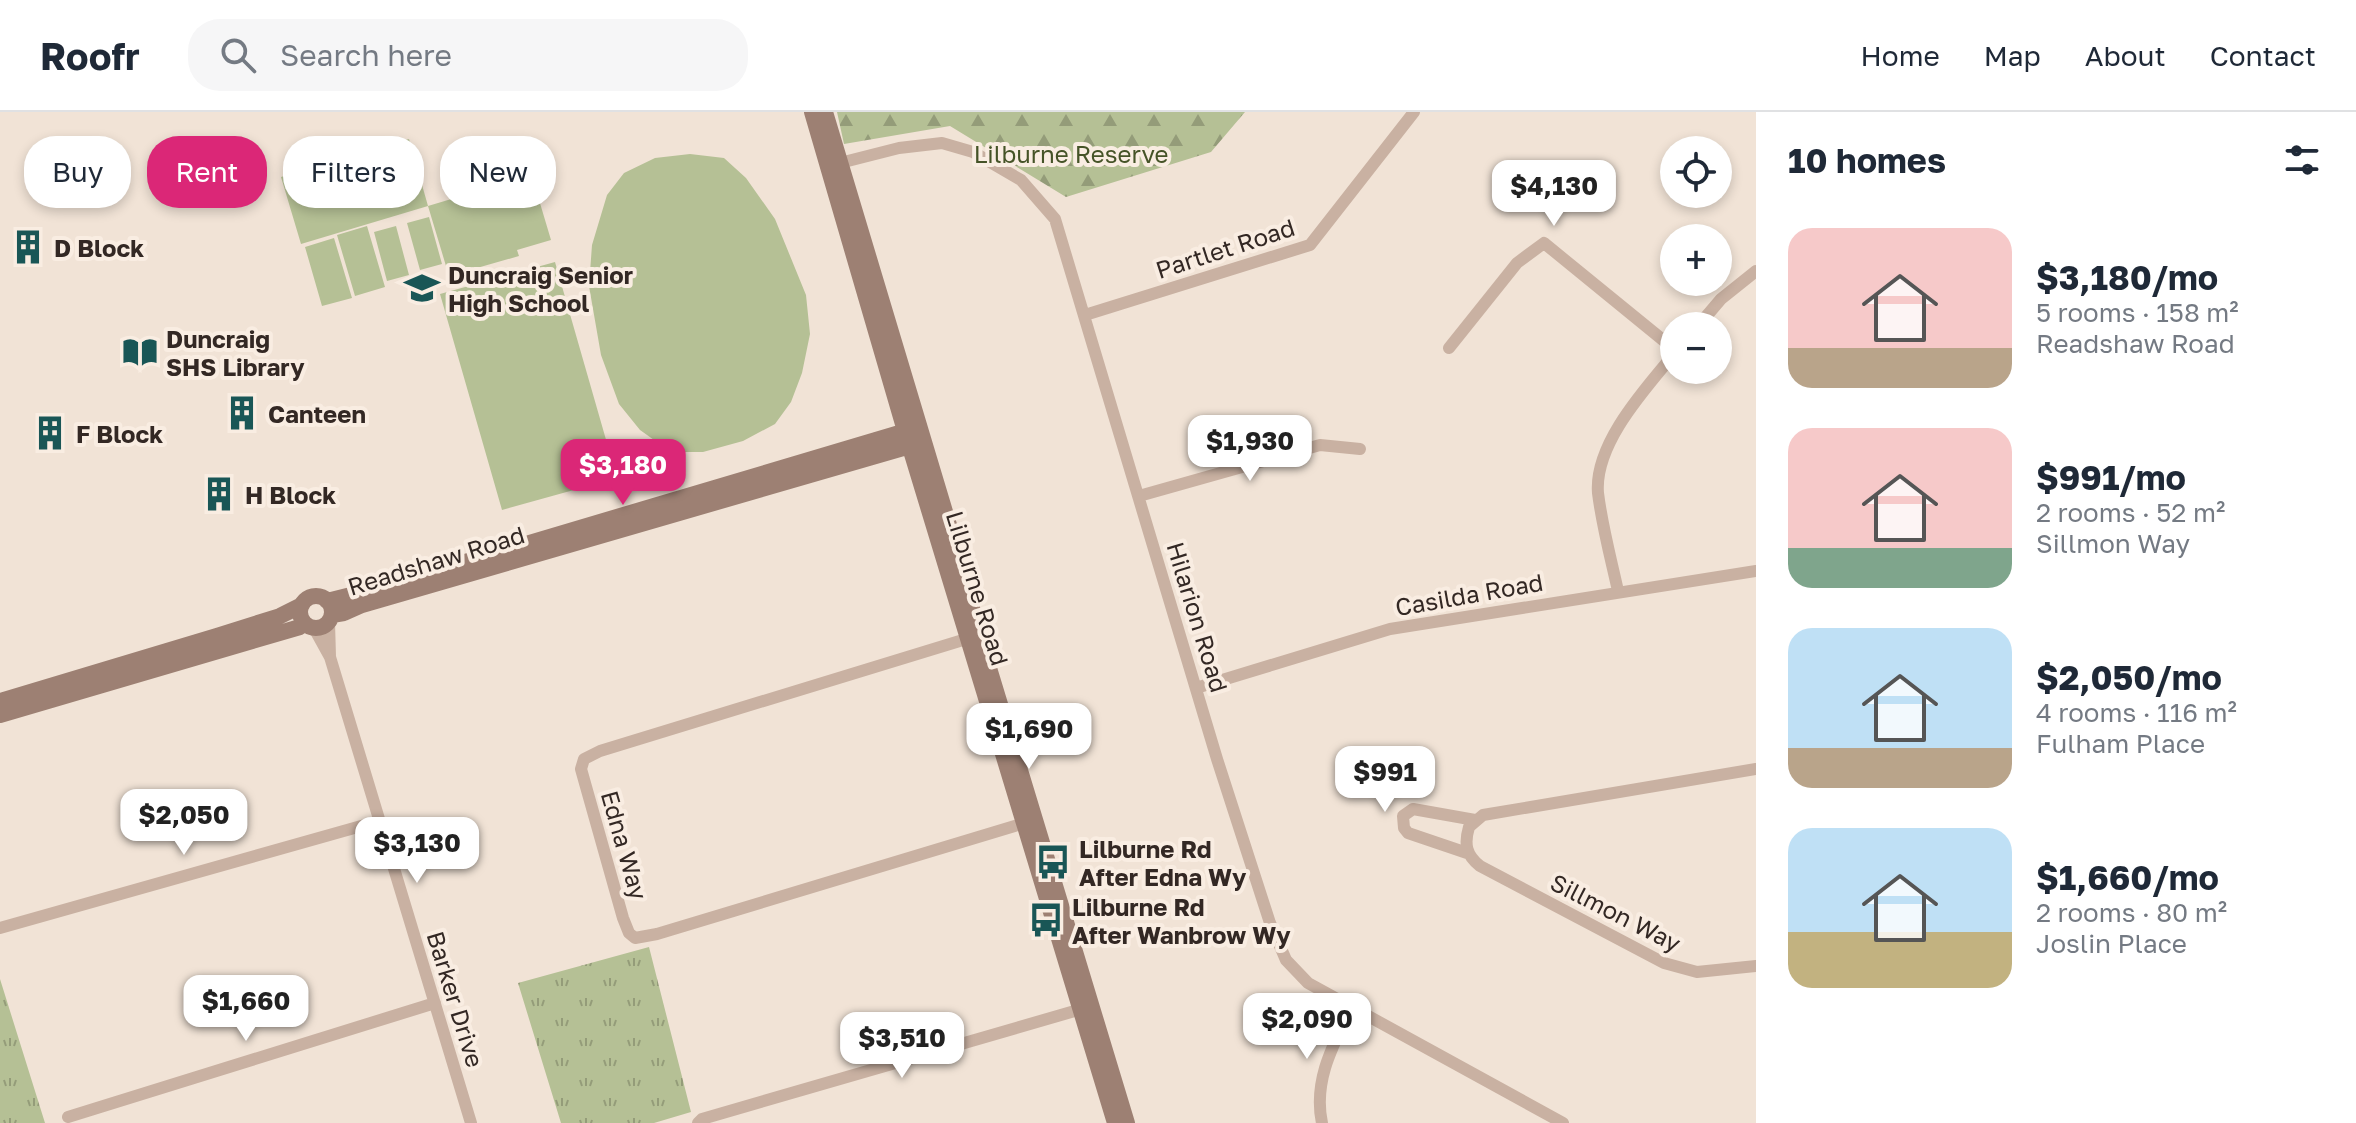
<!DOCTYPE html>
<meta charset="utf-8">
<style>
body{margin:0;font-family:"Golos Text",sans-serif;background:#f6f6f7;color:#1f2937;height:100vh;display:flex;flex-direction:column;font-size:30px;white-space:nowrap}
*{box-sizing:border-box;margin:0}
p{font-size:26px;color:#747a83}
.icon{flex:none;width:44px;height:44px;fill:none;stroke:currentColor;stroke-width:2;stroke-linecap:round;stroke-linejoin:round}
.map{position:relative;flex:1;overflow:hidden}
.panel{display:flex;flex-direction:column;background:#fff;width:600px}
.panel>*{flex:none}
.banner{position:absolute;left:24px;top:24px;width:760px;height:72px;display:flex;gap:16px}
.tools{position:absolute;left:1660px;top:24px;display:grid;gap:16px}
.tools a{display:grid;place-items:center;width:72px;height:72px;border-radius:50%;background:#fff;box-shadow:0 4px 12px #0003;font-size:40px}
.price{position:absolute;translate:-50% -68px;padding:0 18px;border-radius:16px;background:#fff;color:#222;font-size:26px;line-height:52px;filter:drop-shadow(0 2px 4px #0008)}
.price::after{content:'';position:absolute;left:50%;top:48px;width:24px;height:18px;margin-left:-12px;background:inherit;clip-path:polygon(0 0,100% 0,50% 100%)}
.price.on{background:#db2777;color:#fff}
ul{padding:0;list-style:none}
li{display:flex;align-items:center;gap:24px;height:200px;padding:0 32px}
li span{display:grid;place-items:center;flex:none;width:224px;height:160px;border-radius:24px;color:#555}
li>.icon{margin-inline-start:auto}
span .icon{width:96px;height:96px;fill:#fffc;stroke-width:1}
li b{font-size:34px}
h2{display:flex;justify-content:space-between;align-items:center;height:96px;padding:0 32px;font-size:34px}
.pill{padding:0 28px;border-radius:32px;background:#fff;box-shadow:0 4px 12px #0003;font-size:28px;line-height:72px}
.pill.on{background:#db2777;color:#fff}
header{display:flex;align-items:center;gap:48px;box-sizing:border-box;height:112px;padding:0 40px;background:#fff;border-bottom:2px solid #e0e1e3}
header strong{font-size:38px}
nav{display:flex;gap:44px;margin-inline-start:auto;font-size:28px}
.search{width:560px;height:72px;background:#f6f6f7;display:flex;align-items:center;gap:20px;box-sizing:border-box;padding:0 28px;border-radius:32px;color:#747a83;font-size:30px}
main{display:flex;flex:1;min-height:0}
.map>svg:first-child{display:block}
.grass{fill:url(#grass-tufts)}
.forest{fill:url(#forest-firs)}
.pitch{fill:#b5c095}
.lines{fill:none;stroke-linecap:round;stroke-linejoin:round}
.street{stroke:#c9b1a2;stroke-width:12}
.secondary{stroke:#9d8073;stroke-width:16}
.labels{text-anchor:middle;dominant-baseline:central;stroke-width:8;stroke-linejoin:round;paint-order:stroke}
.park-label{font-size:24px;fill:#455327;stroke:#f9ede2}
.poi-label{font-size:24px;font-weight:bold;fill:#332824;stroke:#f9ede2;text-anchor:start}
.street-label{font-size:24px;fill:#332824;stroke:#f9ede2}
</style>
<header>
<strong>Roofr</strong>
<div class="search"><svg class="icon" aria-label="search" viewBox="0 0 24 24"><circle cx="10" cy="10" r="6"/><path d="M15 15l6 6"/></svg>Search here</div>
<nav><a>Home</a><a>Map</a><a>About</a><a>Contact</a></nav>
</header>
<main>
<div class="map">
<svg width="1756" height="1011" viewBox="0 0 1756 1011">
<defs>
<pattern id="grass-tufts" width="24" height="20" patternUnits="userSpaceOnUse" patternTransform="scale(2)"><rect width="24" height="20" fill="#b5c095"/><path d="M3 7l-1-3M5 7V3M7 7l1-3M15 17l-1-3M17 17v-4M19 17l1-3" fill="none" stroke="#949c79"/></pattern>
<pattern id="forest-firs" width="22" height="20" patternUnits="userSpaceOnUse" patternTransform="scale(2)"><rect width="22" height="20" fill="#b5c095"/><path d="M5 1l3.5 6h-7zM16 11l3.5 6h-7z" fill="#949c79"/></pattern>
</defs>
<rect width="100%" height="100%" fill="#f1e3d6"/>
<path class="grass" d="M649 835 691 1000 654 1011H561L518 871Z
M0 867 45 1011H0Z"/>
<path class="forest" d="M837 0H1245L1211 40 1066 85 950 14 844 32Z"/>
<path class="pitch" d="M409 27 428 94 498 73 500 81 534 71 551 128 517 138 519 144 449 164 428 94 301 132 281 65Z
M690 42 724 46 746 66 775 107 806 183 810 222 802 261 791 290 775 312 743 329 703 340H671L640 318 619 292 601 243 589 174 592 133 607 83 624 61 655 46Z
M429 105 442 152 420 158 407 111Z
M367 114 385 175 355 184 337 123Z
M396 114 409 163 387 169 374 120Z
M334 126 352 186 322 194 305 135Z
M555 150 617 366 502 398 440 182Z"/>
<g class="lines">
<path class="street" d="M832 53 899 36 942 31 973 40 1021 68 1055 107 1217 647 1270 811 1286 848 1308 871 1563 1011
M1085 203 1310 133 1414 0
M1698 214 1721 187 1756 159
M1449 236 1517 151 1544 131 1674 237
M1139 384 1320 333 1360 337
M1618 479C1611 447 1602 414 1598 381 1594 332 1645 277 1674 242
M329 510 330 545
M314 516 330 545 471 1011
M976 524 600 639 584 647 581 657 623 806 629 821 635 826 657 822 1031 709
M1196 576 1390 517 1756 459
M1756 657 1483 703 1469 715C1464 732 1466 743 1480 754L1664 851 1697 860 1756 854
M1467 741 1408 721 1404 716 1403 704 1413 697 1475 708
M0 816 379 709
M68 1005 435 891
M698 1011 702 1007 1085 896
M1322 1011C1313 969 1333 933 1351 896"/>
<path class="secondary" d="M812 0 905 319 1115 1011
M825 0 961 453 979 523 1127 1011
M300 500a16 16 0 1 1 32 0a16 16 0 1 1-32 0Z
M327 489 371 478 913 317
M332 503 344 501 362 493 917 332
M0 589 217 524 280 504 302 493
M0 603 300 515 303 510"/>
</g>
<defs>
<g id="building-bare" transform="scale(2.76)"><path d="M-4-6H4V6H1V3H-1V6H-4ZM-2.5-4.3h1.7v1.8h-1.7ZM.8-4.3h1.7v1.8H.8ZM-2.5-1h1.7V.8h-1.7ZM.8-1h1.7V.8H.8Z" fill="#195656" stroke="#f9ede2" stroke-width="2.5" paint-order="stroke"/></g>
<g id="school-bare" transform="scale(2.76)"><path d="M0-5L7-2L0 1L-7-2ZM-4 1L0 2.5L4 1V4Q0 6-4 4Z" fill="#195656" stroke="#f9ede2" stroke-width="2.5" paint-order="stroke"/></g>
<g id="library-bare" transform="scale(2.76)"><path d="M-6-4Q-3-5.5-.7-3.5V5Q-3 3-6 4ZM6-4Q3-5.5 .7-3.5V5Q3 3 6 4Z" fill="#195656" stroke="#f9ede2" stroke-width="2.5" paint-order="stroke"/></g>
<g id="bus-bare" transform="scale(2.76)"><path d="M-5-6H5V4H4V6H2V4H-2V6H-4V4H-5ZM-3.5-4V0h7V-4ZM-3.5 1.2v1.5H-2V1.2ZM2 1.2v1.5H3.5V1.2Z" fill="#195656" stroke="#f9ede2" stroke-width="2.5" paint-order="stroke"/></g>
</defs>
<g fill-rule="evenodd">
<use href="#building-bare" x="28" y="135"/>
<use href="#school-bare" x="422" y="176"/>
<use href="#library-bare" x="140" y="240"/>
<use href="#building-bare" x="242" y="301"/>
<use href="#building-bare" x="50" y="321"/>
<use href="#building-bare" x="219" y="382"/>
<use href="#bus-bare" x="1053" y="750"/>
<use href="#bus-bare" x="1046" y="808"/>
</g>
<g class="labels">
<g class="park-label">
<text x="1071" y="41">Lilburne Reserve</text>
</g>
<g class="poi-label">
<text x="54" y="135">D Block</text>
<text x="448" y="162">Duncraig Senior<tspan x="448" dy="28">High School</tspan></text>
<text x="166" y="226">Duncraig<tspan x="166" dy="28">SHS Library</tspan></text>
<text x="268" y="301">Canteen</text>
<text x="76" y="321">F Block</text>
<text x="245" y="382">H Block</text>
<text x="1079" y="736">Lilburne Rd<tspan x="1079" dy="28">After Edna Wy</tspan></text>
<text x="1072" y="794">Lilburne Rd<tspan x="1072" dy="28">After Wanbrow Wy</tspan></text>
</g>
<g class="street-label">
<text transform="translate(1225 136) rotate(-18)">Partlet Road</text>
<text transform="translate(436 448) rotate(-17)">Readshaw Road</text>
<text transform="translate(978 476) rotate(73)">Lilburne Road</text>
<text transform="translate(1469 482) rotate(-10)">Casilda Road</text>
<text transform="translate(1198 505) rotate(73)">Hilarion Road</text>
<text transform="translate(625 733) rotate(74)">Edna Way</text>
<text transform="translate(1616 800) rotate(27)">Sillmon Way</text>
<text transform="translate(456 887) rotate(73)">Barker Drive</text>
</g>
</g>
</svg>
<div class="tools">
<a><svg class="icon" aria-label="locate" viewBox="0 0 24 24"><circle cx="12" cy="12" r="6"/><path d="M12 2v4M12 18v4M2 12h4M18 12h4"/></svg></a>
<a>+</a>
<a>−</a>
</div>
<b class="price" style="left:1554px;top:116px">$4,130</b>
<b class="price" style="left:1250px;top:371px">$1,930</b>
<b class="price on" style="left:623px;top:395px">$3,180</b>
<b class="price" style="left:1029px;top:659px">$1,690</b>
<b class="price" style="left:1385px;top:702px">$991</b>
<b class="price" style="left:184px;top:745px">$2,050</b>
<b class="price" style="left:417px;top:773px">$3,130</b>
<b class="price" style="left:246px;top:931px">$1,660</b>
<b class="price" style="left:1307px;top:949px">$2,090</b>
<b class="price" style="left:902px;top:968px">$3,510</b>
<div class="banner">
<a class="pill">Buy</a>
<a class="pill on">Rent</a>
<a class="pill">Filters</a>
<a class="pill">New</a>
</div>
</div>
<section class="panel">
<h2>10 homes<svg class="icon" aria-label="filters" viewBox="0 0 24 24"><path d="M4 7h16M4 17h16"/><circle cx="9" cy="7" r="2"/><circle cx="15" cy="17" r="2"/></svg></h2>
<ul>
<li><span style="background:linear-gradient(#f6c9c9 75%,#b9a48a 0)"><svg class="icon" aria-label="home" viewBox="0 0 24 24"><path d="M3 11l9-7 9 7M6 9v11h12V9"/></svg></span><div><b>$3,180/mo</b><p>5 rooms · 158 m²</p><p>Readshaw Road</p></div></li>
<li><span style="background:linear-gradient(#f6c9c9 75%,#7fa58c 0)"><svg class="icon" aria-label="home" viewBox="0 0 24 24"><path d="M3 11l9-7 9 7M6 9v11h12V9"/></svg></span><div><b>$991/mo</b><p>2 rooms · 52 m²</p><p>Sillmon Way</p></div></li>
<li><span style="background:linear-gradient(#bfe0f5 75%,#b9a48a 0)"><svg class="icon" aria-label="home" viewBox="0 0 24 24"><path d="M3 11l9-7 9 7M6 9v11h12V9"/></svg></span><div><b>$2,050/mo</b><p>4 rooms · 116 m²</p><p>Fulham Place</p></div></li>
<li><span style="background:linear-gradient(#bfe0f5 65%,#c2b280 0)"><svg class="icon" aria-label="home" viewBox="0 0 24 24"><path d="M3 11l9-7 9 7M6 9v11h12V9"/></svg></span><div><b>$1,660/mo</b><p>2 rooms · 80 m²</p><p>Joslin Place</p></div></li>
</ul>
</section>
</main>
